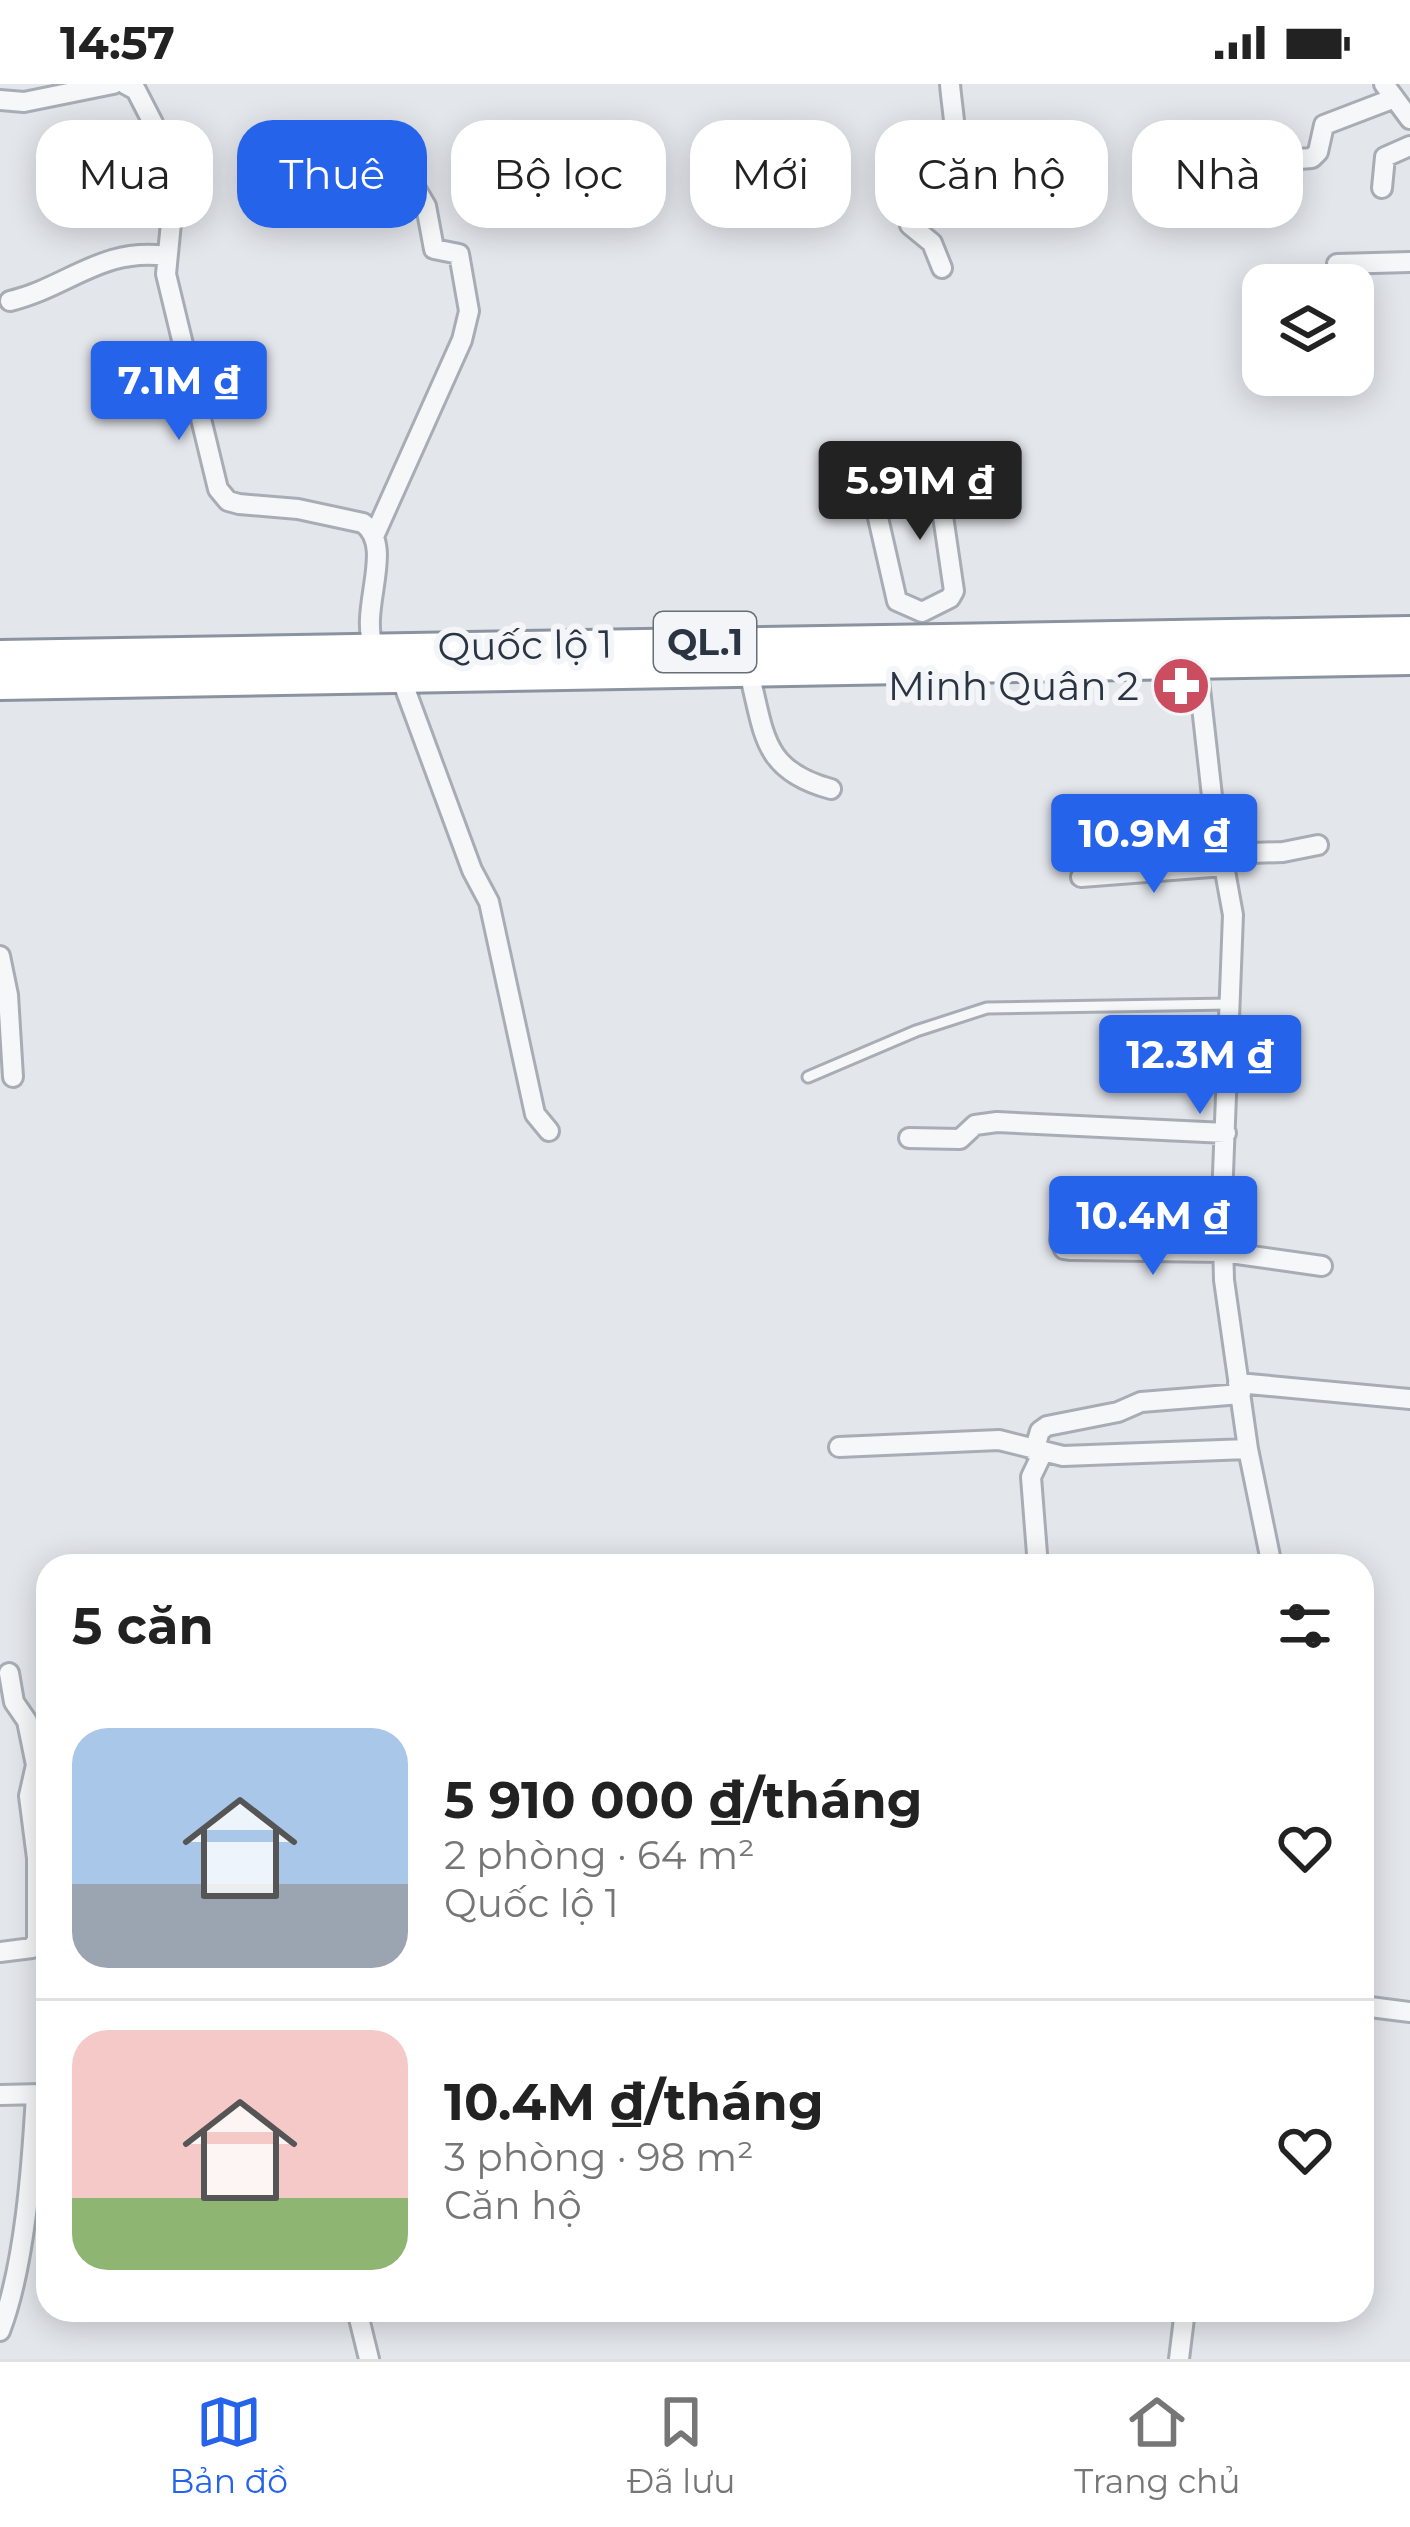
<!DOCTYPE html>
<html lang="vi">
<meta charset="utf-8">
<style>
body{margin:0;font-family:Montserrat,sans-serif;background:#f2f2f2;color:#222;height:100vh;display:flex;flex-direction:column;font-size:45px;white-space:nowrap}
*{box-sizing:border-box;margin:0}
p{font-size:39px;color:#767676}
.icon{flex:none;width:66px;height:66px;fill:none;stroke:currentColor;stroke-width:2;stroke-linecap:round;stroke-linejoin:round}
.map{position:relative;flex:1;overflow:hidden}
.details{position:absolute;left:36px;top:1470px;width:1338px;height:768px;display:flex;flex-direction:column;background:#fff;border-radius:36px;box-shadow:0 6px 30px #0003}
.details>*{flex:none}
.guide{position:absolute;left:36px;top:36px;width:1338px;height:108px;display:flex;gap:24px}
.controls{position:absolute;left:1242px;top:180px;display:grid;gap:24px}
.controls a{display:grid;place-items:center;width:132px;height:132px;border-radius:24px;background:#fff;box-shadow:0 6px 30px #0003;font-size:60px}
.price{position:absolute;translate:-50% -102px;padding:0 27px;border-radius:12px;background:#2563eb;color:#fff;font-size:39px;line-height:78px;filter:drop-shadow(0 3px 6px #0008)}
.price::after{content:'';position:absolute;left:50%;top:72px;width:36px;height:27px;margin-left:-18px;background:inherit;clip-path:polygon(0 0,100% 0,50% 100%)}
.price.active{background:#222;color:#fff}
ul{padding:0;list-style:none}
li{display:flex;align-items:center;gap:36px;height:300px;padding:0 36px}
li+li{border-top:3px solid #e0e0e0}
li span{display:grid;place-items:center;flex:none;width:336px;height:240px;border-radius:36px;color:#555}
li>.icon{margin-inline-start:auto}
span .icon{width:144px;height:144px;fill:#fffc;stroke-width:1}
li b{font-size:51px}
h2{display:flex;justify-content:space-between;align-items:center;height:144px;padding:0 36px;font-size:51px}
.tag{padding:0 42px;border-radius:36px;background:#fff;box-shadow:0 6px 30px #0003;font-size:42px;line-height:108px}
.tag.active{background:#2563eb;color:#fff}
.status{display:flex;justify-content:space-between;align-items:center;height:84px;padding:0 60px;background:#fff;direction:ltr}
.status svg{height:33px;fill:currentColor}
.tab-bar{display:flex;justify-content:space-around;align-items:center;height:168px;border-top:3px solid #e0e0e0;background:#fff;font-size:33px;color:#767676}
.tab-bar a{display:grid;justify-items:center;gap:6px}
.tab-bar .active{color:#2563eb}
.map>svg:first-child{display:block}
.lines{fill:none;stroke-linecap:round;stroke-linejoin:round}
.service-casing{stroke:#a8adb5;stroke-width:15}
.minor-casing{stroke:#a8adb5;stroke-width:24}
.trunk-casing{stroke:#8b93a1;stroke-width:36}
.service{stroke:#f6f7f9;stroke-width:9}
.minor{stroke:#f6f7f9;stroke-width:18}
.trunk{stroke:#fff;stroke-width:30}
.labels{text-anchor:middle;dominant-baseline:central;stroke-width:12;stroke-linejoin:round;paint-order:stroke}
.shield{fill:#f3f5f8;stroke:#676e79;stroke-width:3}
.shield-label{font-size:36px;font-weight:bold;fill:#2b3443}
.street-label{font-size:39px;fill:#2b3443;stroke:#f3f5f8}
.poi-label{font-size:39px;fill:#2b3443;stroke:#f3f5f8;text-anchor:end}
</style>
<div class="status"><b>14:57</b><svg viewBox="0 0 49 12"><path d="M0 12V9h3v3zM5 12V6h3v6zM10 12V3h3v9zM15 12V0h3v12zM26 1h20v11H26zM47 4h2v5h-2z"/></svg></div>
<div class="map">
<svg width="1410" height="2275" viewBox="0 0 1410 2275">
<rect width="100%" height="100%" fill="#e3e6eb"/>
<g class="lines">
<g class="service-casing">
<path id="service" d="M808 993 916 947 987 924 1230 920"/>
</g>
<g class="minor-casing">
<path id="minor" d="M125 0 136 6 153 39 171 139 166 190 218 405 228 417 239 420 298 425 363 439C396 463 358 525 374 564
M1384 0 1410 35
M0 16 24 18 113 0
M363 62 382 84 416 105 426 122 434 165 459 170 469 227 462 256 375 450
M1205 72 1258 78 1312 74 1318 68 1324 41 1392 15
M1382 104 1385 73 1410 62
M1337 180 1410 178
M942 184 932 159 910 141C909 108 940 115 950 90 961 64 952 28 950 0
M10 217C68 203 102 163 166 172
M932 387 937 391 954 507 950 514 922 528 897 517 871 403Z
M1197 578 1213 721 1233 831 1222 1115 1224 1196 1248 1365 1272 1482
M748 585C765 648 760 686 831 705
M400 591 472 786 489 818 535 1030 549 1047
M1222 770 1283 768 1318 761
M1081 793 1224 782
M0 872 8 911 13 993
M909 1054 960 1055 975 1041 997 1038 1226 1049
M1062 1135 1060 1156 1064 1165 1071 1166 1223 1168 1322 1182
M1238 1299 1410 1315
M839 1363 999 1356 1063 1372 1248 1365
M1034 1367 1040 1347 1047 1342 1118 1328 1141 1318 1241 1310
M1037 1470 1031 1393 1042 1370
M0 1868 32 1864 37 1856V1774L29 1712 36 1681 27 1637 14 1618 9 1589
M1362 1922 1410 1928
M0 2011 43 2010
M357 2226 369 2275
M0 2247C25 2182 32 2081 36 2011
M1179 2275 1185 2226"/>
</g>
<g class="trunk-casing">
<path id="trunk" d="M0 572 1410 548
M0 600 1410 575"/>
</g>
<use href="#service" class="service"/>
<use href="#minor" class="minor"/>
<use href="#trunk" class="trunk"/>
</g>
<defs>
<g id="pharmacy-disc" transform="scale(3)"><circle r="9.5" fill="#ca4e5f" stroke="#f3f5f8"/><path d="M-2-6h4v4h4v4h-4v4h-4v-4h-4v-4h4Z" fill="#fff"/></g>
</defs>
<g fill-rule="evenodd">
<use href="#pharmacy-disc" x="1181" y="602"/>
</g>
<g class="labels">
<rect class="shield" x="654" y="528" width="102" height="60" rx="9"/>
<g class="shield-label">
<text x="705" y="558">QL.1</text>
</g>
<g class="street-label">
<text transform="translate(525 561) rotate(-1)">Quốc lộ 1</text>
</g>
<g class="poi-label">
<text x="1139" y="602">Minh Quân 2</text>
</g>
</g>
</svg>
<div class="controls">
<a><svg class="icon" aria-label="layers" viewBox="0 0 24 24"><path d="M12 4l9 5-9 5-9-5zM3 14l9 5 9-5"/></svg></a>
</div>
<b class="price" style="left:179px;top:359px">7.1M ₫</b>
<b class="price active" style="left:920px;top:459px">5.91M ₫</b>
<b class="price" style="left:1154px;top:812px">10.9M ₫</b>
<b class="price" style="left:1200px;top:1033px">12.3M ₫</b>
<b class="price" style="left:1153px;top:1194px">10.4M ₫</b>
<div class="guide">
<a class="tag">Mua</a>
<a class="tag active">Thuê</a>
<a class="tag">Bộ lọc</a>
<a class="tag">Mới</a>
<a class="tag">Căn hộ</a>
<a class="tag">Nhà</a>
</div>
<section class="details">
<h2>5 căn<svg class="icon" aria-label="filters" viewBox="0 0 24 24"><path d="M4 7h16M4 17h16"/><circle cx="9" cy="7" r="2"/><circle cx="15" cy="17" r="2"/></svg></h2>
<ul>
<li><span style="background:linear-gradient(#a9c7e8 65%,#9aa5b1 0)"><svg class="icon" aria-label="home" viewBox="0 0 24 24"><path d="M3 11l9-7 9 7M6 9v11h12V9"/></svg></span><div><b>5 910 000 ₫/tháng</b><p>2 phòng · 64 m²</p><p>Quốc lộ 1</p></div><svg class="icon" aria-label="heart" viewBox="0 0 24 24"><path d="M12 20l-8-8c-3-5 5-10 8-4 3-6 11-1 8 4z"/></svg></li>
<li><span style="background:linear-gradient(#f6c9c9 70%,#8fb573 0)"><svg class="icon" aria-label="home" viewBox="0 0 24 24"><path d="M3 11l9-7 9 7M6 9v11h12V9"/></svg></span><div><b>10.4M ₫/tháng</b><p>3 phòng · 98 m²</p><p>Căn hộ</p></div><svg class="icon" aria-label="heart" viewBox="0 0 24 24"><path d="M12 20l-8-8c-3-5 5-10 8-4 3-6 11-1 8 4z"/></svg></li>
</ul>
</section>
</div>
<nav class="tab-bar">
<a class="active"><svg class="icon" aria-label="map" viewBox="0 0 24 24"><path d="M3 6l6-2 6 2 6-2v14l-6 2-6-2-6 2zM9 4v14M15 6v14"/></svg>Bản đồ</a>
<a><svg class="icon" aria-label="saved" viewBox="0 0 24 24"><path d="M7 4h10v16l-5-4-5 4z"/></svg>Đã lưu</a>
<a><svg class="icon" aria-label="home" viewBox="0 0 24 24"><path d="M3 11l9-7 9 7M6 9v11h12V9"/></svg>Trang chủ</a>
</nav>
